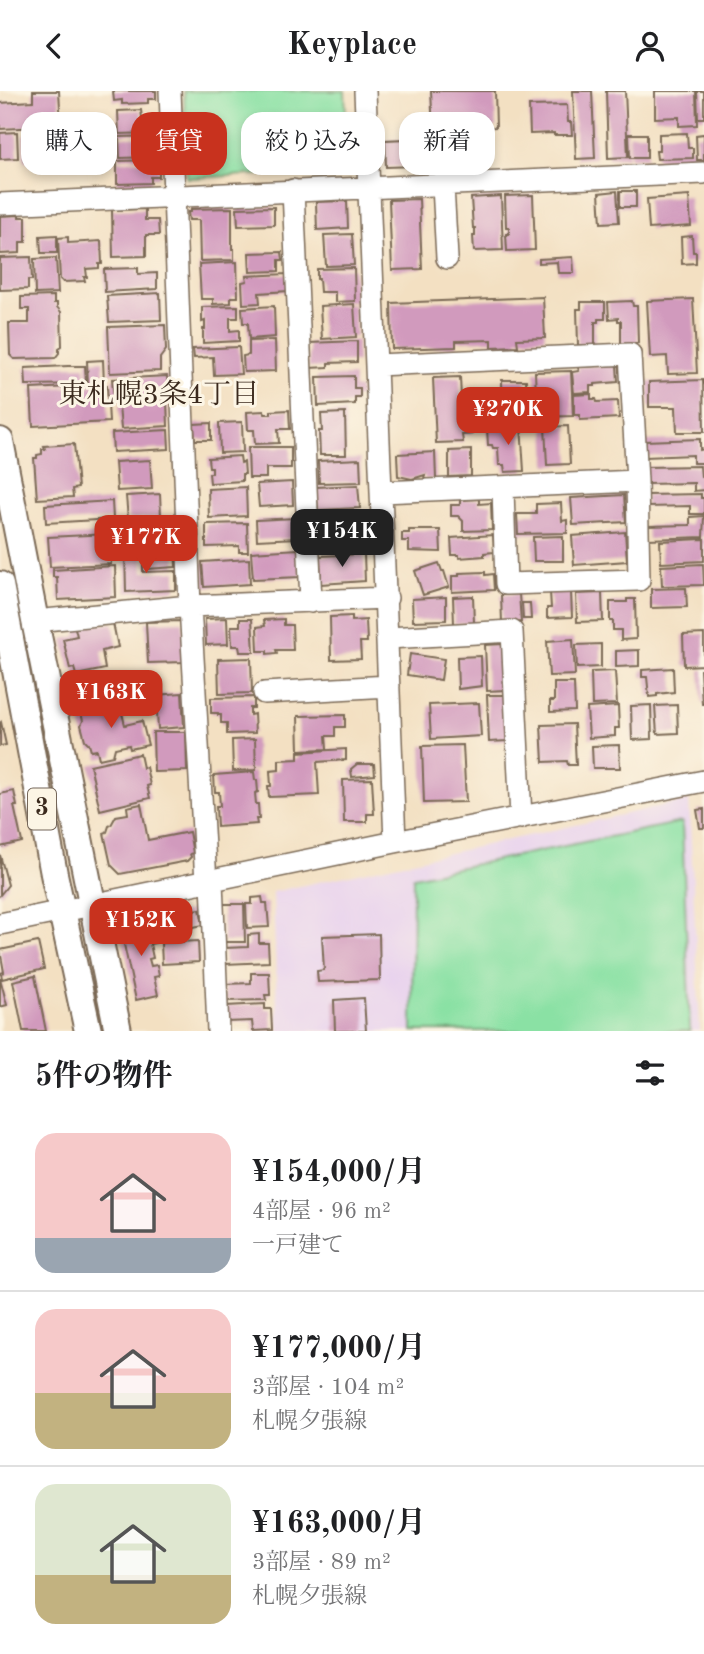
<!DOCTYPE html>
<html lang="ja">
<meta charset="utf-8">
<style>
body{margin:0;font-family:"Old Standard TT","Noto Serif JP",serif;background:#f6f6f6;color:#202124;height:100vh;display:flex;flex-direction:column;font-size:26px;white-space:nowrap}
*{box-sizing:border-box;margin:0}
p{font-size:23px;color:#757577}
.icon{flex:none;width:38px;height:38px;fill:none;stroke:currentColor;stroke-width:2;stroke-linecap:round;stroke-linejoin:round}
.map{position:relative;height:940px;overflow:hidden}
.side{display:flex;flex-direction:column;background:#fff;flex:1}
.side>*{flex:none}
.hud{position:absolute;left:21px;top:21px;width:663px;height:63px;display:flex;gap:14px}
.price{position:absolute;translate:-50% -60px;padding:0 16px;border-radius:14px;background:#c8321e;color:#fff;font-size:23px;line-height:46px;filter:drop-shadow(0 2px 4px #0008)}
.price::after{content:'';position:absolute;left:50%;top:42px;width:21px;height:16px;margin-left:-10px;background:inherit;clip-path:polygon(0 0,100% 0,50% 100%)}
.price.current{background:#222;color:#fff}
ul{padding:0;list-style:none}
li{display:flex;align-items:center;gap:21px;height:175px;padding:0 35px}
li+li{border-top:2px solid #e0e0e0}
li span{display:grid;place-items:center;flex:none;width:196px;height:140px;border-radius:21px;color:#555}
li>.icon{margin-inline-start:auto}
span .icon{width:84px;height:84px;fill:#fffc;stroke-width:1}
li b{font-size:30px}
h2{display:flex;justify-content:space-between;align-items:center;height:84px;padding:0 35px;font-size:30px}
.pill{padding:0 24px;border-radius:21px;background:#fff;box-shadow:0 4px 10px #0003;font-size:24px;line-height:63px}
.pill.current{background:#c8321e;color:#fff}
header{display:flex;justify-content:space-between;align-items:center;height:91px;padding:0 35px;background:#fff;font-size:32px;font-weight:700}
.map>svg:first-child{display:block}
.built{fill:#e8d2ee}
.green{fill:#8ae1a4;stroke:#628661;stroke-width:2}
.building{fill:#d19abd}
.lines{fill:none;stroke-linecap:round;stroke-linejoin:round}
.minor-casing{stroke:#7b6a57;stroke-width:24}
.major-casing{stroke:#7b6a57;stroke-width:30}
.minor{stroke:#fff;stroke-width:21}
.major{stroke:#fff;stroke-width:26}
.labels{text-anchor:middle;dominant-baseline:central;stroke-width:6;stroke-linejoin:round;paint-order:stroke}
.shield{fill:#fcf5e5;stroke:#75675a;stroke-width:2}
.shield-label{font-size:24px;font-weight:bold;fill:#3b2a1e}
.neighbourhood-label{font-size:28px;fill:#3b2a1e;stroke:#fcf5e5}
</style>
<header><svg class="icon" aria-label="back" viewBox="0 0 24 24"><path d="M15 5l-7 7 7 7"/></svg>Keyplace<svg class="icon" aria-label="person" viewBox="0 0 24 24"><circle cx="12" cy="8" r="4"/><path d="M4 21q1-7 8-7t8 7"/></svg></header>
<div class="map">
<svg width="704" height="940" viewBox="0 0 704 940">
<rect width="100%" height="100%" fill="#fcf5e5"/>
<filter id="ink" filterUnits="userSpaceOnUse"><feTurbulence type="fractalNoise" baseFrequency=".0143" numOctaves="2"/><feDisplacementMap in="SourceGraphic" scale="14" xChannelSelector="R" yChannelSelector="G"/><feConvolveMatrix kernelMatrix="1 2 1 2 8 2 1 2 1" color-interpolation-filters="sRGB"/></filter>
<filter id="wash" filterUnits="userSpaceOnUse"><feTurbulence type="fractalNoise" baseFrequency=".00686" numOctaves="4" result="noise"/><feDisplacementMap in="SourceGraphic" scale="28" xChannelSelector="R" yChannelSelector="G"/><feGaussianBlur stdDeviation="1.57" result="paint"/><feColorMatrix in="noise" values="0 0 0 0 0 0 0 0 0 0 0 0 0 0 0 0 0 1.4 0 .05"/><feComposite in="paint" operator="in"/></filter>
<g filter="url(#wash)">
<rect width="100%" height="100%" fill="#f3e0c2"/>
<path class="built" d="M689 709 700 940H278L273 801Z"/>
<path class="green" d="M184 0H345L348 79 187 87Z
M682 731 690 940H412L413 786Z"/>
<g id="blocks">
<path class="building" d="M33 0H59L61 35 0 38V12L33 10Z
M113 0H156V8H148V12L122 13V9L114 10Z
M431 0H495L496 36 433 39Z
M573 0H592L595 67 576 68Z
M606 0H625L628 66 608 67Z
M655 0H696L697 34 679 35V26L655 27Z
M697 0H704V27H698Z
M567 14 568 31H571L572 44H554V42L530 43 529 15Z
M141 19 142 27H150V42L119 43 118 20Z
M17 41 18 67 0 68V42Z
M104 41 106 64 89 65V67L75 68 73 43Z
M70 42 71 68 24 70 23 44Z
M687 42 688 57H693V67L657 68 656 60H659V43Z
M629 43H647V67H630Z
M704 43V69H697L696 44Z
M155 45V56H149L150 66 120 67 119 46Z
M448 46 449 74 386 76 385 49Z
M159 69V86H151V92L117 93V70Z
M617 100 619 131 601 132 599 102Z
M620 100H636V116H620Z
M533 104 535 159 507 160 506 143H509V136H506L505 105Z
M501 105 503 159 474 160 473 145H475V137H473L471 107Z
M689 105 691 135 649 138 647 108Z
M419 108 422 178 392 179 389 109Z
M347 110 348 137 317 139 316 111Z
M274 116V134L238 135 237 117Z
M232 117V158H234V169L200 170 199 129H189L188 121H191V118Z
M145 118V129H158L159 144H146V165L113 166 112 119Z
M19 124V126H26V151H20V162L0 163V125Z
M352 143 354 174 326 175 324 144Z
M57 144V162H41L40 145Z
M692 145 693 161H696V172L682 173 681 146Z
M68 146V152L101 150 102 173H99V177L86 178 87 186H84L85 190 63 191 60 188 58 147Z
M282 161 283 169H279V180L250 181 249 162Z
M31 166 32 189H28V198L0 199V167Z
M573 166 574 182H558L557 171 539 172V168Z
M56 167 58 202 35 203 34 168Z
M237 171 238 206H231V212L213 213V208H201L199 173Z
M138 177V183L157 182V198L105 201 104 178Z
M354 177 355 210 335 211V201H320L319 188H317V178Z
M287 183 288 200 259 202 260 212 243 213 242 191 247 190 246 185Z
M160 202 161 229 109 231 107 205Z
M54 205V212H57V216L61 221 62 255 59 257V262L55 267 14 268 10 264 9 232H29V218H21V206Z
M543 206 545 247 517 248 518 255 492 256V249L456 250V256L392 258 391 212Z
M693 208 697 282 668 283 667 265 650 266 647 210Z
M632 210 633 215H637L638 252 621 253V230H618V227L609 228 608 211Z
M581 211H605V228H598V231H595V254H578L577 218H581Z
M354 213 356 246 322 248 320 215Z
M238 215V227H230V240L239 239V250L203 252V238H205V230L202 231V216Z
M274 215 275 246 249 248 248 232H243L242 217Z
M165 234 166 259 160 267V280L110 282 108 236Z
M275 249 276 280 244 281 243 265 249 264V250Z
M357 250V271L328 272V276L309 277V252Z
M239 256 241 283 214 284 213 266 194 267 193 258Z
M103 269 104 293H88L87 270Z
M617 274 618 291 595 293V295H590V301L574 302 572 281 579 280 578 276Z
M68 275H85L86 293 26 294 25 277Z
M571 280 573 325 537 326 535 281Z
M167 285 169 305 114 309 112 288Z
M354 285V297H360V306H355V313L318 315 317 286Z
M460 286 462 328 471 327 472 343 462 344 463 351 436 352 433 287Z
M502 289H526L528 331 503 332Z
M703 289 704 341H677L676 316H649V291Z
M107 294 109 331 33 335 31 298Z
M591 303V308H596L597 311 618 310 619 327 580 329V324H574V304Z
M167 311 168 335 121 338 119 314Z
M496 313 497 332 484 333 483 314Z
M289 319 290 338H278L279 352 255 353 254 339H248L247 321 264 320 265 323H271V320Z
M345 322 346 364H320L319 340H322L321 323Z
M242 331 243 361 220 362 219 332Z
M211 332V349H195L194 333Z
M521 334 524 380 505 381 504 374H499L498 357H493L492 354H488L487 337Z
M568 335 570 373 547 374 545 336Z
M168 339 169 358 113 361 112 342Z
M700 348V359L704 358V372H693V364L645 366 644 350Z
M74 353 78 397 72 398 73 406 37 408 34 367H37V364L42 363V358H45L44 355Z
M248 356H291V377H266V387H249Z
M471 359V385L449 386V360Z
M435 361 436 388H424L425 384 412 388 398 385 397 363Z
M240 365 241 372 244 371 245 383H242V390L210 392 209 382H212V376H209L208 367Z
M360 368 361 391 319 392 318 370Z
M150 369 152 398 117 400 115 371Z
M700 375 701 386 704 385V399L694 400V392L646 393V376Z
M292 391 293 414 259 416 257 393Z
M358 394 360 417 318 419 316 396Z
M246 396 247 425 209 427 208 398Z
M160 403 161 426 128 428 126 405Z
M701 403V407H704V423H690V415L646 416V404Z
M624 404 626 431 573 434 571 407Z
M479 408V413L491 412 492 439 463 440V430L458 425H451V414H460V409Z
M112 410 113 428 46 432 45 414Z
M561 412 562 430 567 429V442L518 443 517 423H536V413Z
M704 425 703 446 648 448 647 435 690 434V426Z
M296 427 297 447 257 449 256 429Z
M170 431 171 452 117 454 116 435 154 434V432Z
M247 432 248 461H239V455L206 456V433Z
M409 439H440L441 461 409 460V450H402V442H409Z
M625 441 627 470 574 474 572 445Z
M109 443 111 473 50 476 48 446Z
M493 444 494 461 484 462V465L459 467V464H452L451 447Z
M563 445V470H534L533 446Z
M704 448V470L661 472 660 450Z
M175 456 176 476 147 478 146 457Z
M143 457V481L176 480V499L126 501 125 458Z
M299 458 301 486 253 488 251 461Z
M364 463 365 490 321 493 320 465Z
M249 468 250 493 204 496 202 471Z
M439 472 442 480H444L449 496 423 504 415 480Z
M703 473 704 494 662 495 661 475Z
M115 475 116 506 58 509 57 486H53V479Z
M485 481V484L493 483 494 499 452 501V485H459V482Z
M686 497 687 516 651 517V498Z
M550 501H571L572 526 547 527V517H551Z
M602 502 603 530 577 531 576 503Z
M519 503 521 531 502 532 501 504Z
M473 505 474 532 454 533 453 506Z
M446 506V529L413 530 412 508Z
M627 508H635L636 548 621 549V539H613V530H610V511H627Z
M522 512H530L531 528H523Z
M352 525V530L366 529 367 551H360L361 568 331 569 330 526Z
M227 527 228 553 206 554 205 528Z
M240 528H252L254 561H240L239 555H232L231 535H240Z
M284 528V534H292L293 559H276L277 562 267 563V560H258L257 536 265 535 264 529Z
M183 530 185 571 148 572 146 531Z
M102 532V534L113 532 118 556 102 560 105 578 76 584 74 577 70 578 63 548 77 545 75 537Z
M704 543V574L684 575 683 544Z
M573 548 575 584 549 585 547 550Z
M503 553 505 599 487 600 485 554Z
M601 553V576L577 577 576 554Z
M639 559V575L616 576V560Z
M410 563 444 568 441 589 407 584Z
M481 565 482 595 458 598 457 566Z
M251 567 252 602 219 603 218 568Z
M673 577 674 601 657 603V605L649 606 647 586H642V579Z
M700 579H704V613H702Z
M615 580 617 613 592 614 591 581Z
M554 592H574L575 620 550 621V610H554Z
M182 602 184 636 158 638 156 604Z
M487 604H506L508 650 489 651Z
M254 606V617H250V624L254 623 255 642 227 643V632H221V624H218V622H211V607Z
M112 608 113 616 120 614 125 634 142 630 148 654 130 658 129 654 115 657 113 665 99 668 97 659 91 660 89 653 85 649 81 634 83 630 81 622 94 619 93 612Z
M479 612 481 645 431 648 429 614Z
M651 614 652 648 632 649 631 615Z
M677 614 678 642 657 643 655 615Z
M618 615 619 637H615V645L589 647 587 617Z
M345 624V636H335V645H326L327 658 299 659 298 625Z
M1 631 6 654 0 655V632Z
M574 633 576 674H568L567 670 543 671 541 634Z
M153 641H186L187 680 154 681Z
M255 648 256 679 233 680 232 649Z
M463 654 466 711 424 712 422 655Z
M619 654 620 677H593L592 655Z
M346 658V669L317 671 319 704 269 706 268 695H271L270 680 279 679V669L298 668V661Z
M140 663 143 677 146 676 150 694 147 695 150 707 100 719 90 674Z
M357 673H374L375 684 352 686 351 678Z
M254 681 255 689H257L258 701 255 702 256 713H258L259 728H256L257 733 217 736 216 715H220L219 701H215L214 684Z
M372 688 374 723H367V731H344L343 689Z
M14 700 17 715H14L22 751 0 756V703Z
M141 713 148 749 189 741 193 762 190 763 191 766 187 770 120 783 111 774 104 742 107 741 109 735 111 734 116 725 128 723 127 716Z
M704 718V737H700L697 719Z
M0 764 8 794 0 804Z
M262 806 263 812H267L269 836 247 837 246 813H252V807Z
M222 813H244L245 851H223Z
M200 818 203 834 184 838 185 843 162 847 159 836 163 835 161 826Z
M144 829 145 831 150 830 155 852 150 853 153 867 149 868 151 875 157 874 159 885 154 886 158 904 136 909 120 835Z
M259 843V852H268L269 871 225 873 224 857 248 856V844Z
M379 843 380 889 318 891 317 880 324 879 322 845Z
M198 850 199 871 162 873 161 852Z
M38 851 44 878 2 888 1 882 4 881 0 859Z
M251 882H269L270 904H265L266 909 225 910 224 893 251 892Z
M35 885 46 940H23L13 890Z
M0 887 7 914 0 916Z
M364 907 366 940H335L334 909Z
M265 913V918H271L272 939 253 940 252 930 226 931V915Z"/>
</g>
</g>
<g filter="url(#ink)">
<use href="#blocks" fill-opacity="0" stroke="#7b6a57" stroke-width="2"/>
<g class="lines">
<g class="minor-casing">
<path id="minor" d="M170 0 190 515 206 791
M365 0 395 751
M443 95 447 167
M293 99 311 511
M0 113 704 82
M376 274 630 263 637 390 639 489 506 493 503 397
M382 401 637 390
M35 530 190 515 387 507
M388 547 512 540 521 727
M264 602 389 595
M212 790 218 940
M0 833 395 751 704 690"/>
</g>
<g class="major-casing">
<path id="major" d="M0 350 35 530 118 940
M0 494 54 783 88 940"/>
</g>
<use href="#minor" class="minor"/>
<use href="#major" class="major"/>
</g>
</g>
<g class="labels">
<rect class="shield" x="28" y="697.5" width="28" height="41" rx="5"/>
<g class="shield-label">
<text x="42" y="718">3</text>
</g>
<g class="neighbourhood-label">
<text x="159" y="305">東札幌3条4丁目</text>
</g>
</g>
</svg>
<b class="price" style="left:508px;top:356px">¥270K</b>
<b class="price current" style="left:342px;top:478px">¥154K</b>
<b class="price" style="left:146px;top:484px">¥177K</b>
<b class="price" style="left:111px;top:639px">¥163K</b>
<b class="price" style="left:141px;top:867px">¥152K</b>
<div class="hud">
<a class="pill">購入</a>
<a class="pill current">賃貸</a>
<a class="pill">絞り込み</a>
<a class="pill">新着</a>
</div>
</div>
<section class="side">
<h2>5件の物件<svg class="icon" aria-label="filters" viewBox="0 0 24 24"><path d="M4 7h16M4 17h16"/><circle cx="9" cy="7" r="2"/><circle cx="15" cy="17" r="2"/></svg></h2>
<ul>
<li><span style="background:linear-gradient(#f6c9c9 75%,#9aa5b1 0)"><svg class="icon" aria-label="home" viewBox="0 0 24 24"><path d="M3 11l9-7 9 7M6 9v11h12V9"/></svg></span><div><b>¥154,000/月</b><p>4部屋 · 96 m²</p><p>一戸建て</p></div></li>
<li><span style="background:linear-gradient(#f6c9c9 60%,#c2b280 0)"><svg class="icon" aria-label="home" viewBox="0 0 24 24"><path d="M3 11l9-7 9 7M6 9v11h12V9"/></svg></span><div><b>¥177,000/月</b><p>3部屋 · 104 m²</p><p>札幌夕張線</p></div></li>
<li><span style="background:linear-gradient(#dfe7d0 65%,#c2b280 0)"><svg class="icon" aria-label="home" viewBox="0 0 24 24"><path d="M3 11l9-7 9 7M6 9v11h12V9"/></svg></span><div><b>¥163,000/月</b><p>3部屋 · 89 m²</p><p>札幌夕張線</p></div></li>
</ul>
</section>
